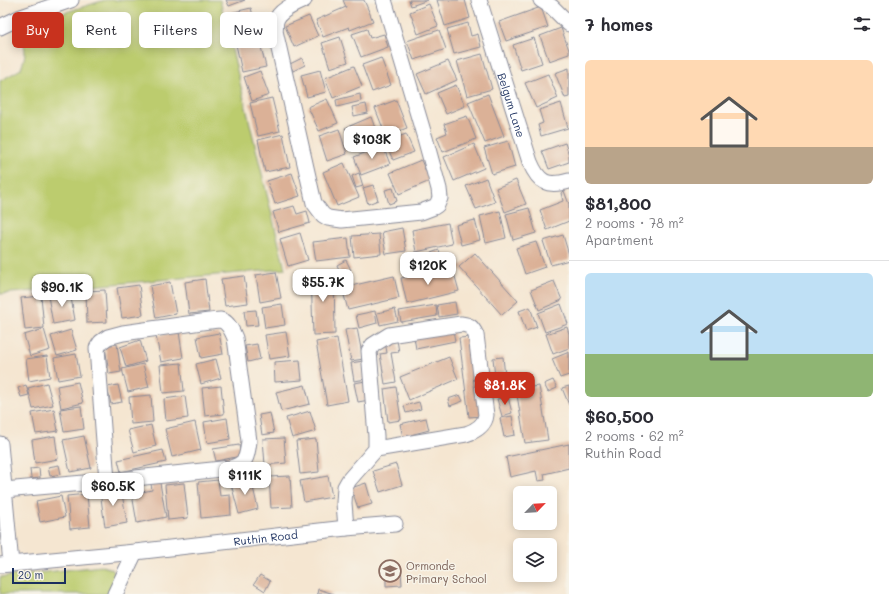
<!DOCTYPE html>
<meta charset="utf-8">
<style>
body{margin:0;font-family:Mali,sans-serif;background:#f2f2f3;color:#2b2b33;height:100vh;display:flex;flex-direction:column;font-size:15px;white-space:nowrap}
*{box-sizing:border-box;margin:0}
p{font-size:13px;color:#7c7c81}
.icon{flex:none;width:22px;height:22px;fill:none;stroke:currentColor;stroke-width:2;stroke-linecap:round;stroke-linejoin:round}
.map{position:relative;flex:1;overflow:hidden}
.details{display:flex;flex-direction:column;background:#fff;width:320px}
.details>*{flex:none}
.banner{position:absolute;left:12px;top:12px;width:380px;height:36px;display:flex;gap:8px}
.needle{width:26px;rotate:65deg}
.fabs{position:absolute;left:513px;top:486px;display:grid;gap:8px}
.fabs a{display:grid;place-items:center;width:44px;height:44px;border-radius:6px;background:#fff;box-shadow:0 2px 10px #0003;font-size:20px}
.scale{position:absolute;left:12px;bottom:10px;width:54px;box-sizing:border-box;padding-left:4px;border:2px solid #1b2f5e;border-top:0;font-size:11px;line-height:14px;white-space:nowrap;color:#1b2f5e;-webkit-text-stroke:3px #f7f3e8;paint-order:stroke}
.price{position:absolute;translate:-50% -34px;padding:0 9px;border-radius:8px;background:#fff;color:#222;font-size:13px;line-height:26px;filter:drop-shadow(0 1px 2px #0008)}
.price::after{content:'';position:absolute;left:50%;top:24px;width:12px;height:9px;margin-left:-6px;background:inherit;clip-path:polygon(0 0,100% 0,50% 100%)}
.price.active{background:#c8321e;color:#fff}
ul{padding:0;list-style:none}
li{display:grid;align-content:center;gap:8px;height:212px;padding:0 16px}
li+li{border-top:1px solid #e1e1e2}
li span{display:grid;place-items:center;height:124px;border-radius:6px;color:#555}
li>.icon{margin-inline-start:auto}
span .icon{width:72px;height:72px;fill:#fffc;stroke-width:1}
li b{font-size:17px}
h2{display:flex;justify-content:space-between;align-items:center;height:48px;padding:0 16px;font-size:17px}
.tag{padding:0 14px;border-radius:6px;background:#fff;box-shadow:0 2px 10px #0003;font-size:14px;line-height:36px}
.tag.active{background:#c8321e;color:#fff}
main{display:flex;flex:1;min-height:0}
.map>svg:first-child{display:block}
.green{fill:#bccc6e;stroke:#6c7e66}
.building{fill:#dbb197}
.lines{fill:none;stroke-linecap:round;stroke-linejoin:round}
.minor-casing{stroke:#888a98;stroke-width:17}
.minor{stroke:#fff;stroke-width:15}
.labels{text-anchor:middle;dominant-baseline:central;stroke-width:3;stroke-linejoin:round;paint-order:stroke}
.street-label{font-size:11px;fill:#1b2f5e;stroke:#f7f3e8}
.education-label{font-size:11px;fill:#785e54;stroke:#f7f3e8;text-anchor:start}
</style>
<main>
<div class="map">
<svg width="569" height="594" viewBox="0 0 569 594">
<rect width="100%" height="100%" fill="#f7f3e8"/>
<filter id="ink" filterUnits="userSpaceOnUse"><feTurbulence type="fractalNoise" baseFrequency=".025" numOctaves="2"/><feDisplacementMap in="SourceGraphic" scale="8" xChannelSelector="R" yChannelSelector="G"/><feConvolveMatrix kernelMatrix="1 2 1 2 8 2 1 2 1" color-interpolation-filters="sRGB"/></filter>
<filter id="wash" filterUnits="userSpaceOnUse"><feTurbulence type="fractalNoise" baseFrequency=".012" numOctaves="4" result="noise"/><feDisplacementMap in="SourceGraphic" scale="16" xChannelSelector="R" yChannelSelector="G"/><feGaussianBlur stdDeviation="0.9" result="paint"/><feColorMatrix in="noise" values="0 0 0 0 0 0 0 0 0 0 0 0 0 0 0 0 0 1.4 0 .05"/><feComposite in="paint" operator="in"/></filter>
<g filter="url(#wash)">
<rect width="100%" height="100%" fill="#f5e6d1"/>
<path class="green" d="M105 0H220L285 269 0 294V81L21 69C26 54 27 49 20 35L23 26 34 22Z
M102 566 112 569 116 576 108 594H0V577Z"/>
<g id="blocks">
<path class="building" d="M226 0H245L229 6Z
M343 0H364L373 21 350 30 349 27 323 37 316 20 346 7Z
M409 0H428L411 6Z
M437 0H465L470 18 445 26Z
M429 4 438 26 418 34 410 12Z
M541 7 548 27 506 41 499 22Z
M251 8 256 27 234 32 230 13Z
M309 16 318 36 294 47 285 26Z
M468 23 471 36 478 34 481 47 454 54 447 29Z
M561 28 569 50V54L549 61 540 36Z
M367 29 370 38 384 34 388 47 361 57 352 34Z
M439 30 446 49 414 60 407 41Z
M258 35 266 67 242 72 235 40Z
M340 37 348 62 330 68 322 43Z
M534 38 542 63 521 70 513 45Z
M482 54 492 89 467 96 457 61Z
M302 58 305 65 293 71 290 64Z
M381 58 391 85 372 92 362 65Z
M448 61 457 80 426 94 417 74Z
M354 66 362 86 333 98 325 78Z
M569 68V97L565 98 555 73Z
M320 70 326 92 307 97 301 75Z
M260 71 269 95 252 101 244 77Z
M548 74 558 98 536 108 525 83Z
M456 85 465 106 446 114 437 93Z
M360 94 361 101 337 107 336 100Z
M488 94 504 136 485 143 468 102Z
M272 98 280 131 258 136 250 103Z
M327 99 338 123 319 131 308 107Z
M396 100 407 128 386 136 375 108Z
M561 103 568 128 541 136 538 125 543 123 539 110Z
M366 104 368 113 354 116 352 107Z
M467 116 476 139 443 152 437 137 447 133 444 124Z
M371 117 378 136 353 147 345 128Z
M339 129 347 154 327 161 319 136Z
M283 134 290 167 265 172 258 140Z
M406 134 414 152 393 160 385 142Z
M508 141 515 167 492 174 484 148Z
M565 143 569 155V162L549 169 542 151Z
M474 144 484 168 454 181 444 157Z
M383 146 390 164 361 175 354 157Z
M421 160 430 181 399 194 390 173Z
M344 163 359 197 337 206 323 172Z
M292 173 300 196 275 204 267 181Z
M359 173 363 186 356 188 352 176Z
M486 178 495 202 476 209 466 186Z
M516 180 526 204 505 212 496 188Z
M373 185 378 200 368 204 363 188Z
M393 188 397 201 389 204 385 190Z
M564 191 569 204V221L547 230 540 210 563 201 561 193Z
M294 206 297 214 307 211 310 223 279 232 273 212Z
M529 208 536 233 513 240 506 214Z
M500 211 506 238 486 243 480 216Z
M475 220 480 240 461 245 456 225Z
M448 223 452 244 416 252 412 230Z
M402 228 406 251 386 254 382 232Z
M300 233 308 260 288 266 280 239Z
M379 234 381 254 354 257 352 236Z
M563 235 569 255V260L551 265 543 241Z
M348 238 350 257 316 261 313 242Z
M536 242 545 267 525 274 516 248Z
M439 250 442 259 431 262 428 254Z
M475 253 518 301 502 315 459 267Z
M424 255 426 264 414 265 413 257Z
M346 260 351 270 341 274 337 265Z
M441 269 442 276 454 273 459 291 407 304 401 278Z
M311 271H334L335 334 313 335Z
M276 272 281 298 260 302 256 275Z
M244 276 248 303 225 306 221 279Z
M394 276 399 298 348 310 342 288Z
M205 279 209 312 189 314 185 282Z
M554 281 562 300 539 310 531 290Z
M170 282 176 314 156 318 150 286Z
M139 285 143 315 122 318 117 288Z
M105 290 107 322 87 323 86 291Z
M70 292 75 320 53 324 48 296Z
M41 296 44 328 25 330 21 298Z
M455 302 457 314 439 317 437 305Z
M282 304 285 325 265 328 262 307Z
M561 304 568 324 545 332 538 313Z
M436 305 437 316 401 322 399 311Z
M530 307 537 327 526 331 519 311Z
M395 309 398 321 380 325 377 313Z
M256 310 258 325 246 326 244 311Z
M375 311 377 323 359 328 356 315Z
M567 327 569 334V348L553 354 546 334Z
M357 328 363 359 351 361 345 330Z
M44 329 50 350 30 356 24 335Z
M71 330 77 350 57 356 51 336Z
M453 330 455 341 416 349 414 337Z
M179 332 183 358 161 362 156 336Z
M286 332 290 356 269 359 265 335Z
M219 333 223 354 201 358 197 337Z
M471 337 482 416 469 417 459 338Z
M337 338 348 401 327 405 316 342Z
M140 340 146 361 126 367 120 347Z
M397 340 399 352 391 353 396 382 385 384 380 354 387 353 385 341Z
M117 344 121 372 109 374 105 346Z
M257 344 260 359 248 362 245 346Z
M569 352V375L560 378 552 359Z
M76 354 80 376 58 380 54 358Z
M47 356 50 377 29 381 26 359Z
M449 357 458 379 409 400 400 377Z
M503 357 505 376H507L509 394 497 396 493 358Z
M216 359 221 378 201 384 196 364Z
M300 360 302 380 275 382 274 362Z
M363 361 366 379 354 381 351 363Z
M181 363 184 391 163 393 160 365Z
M143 364 149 387 128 392 122 369Z
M553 380 557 388 548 392 544 384Z
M366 381 369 400 358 402 354 383Z
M78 382 83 403 61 408 57 386Z
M47 383 53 405 33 409 28 388Z
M26 385 29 395 21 397 18 388Z
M118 385 122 402 111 404 107 387Z
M305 385 310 404 281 411 276 392Z
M221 386 224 414 205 416 202 388Z
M539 386 548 440 525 443 516 389Z
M569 386V405L562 388Z
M396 387 401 420 388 422 384 389Z
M151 395 153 422 131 424 129 397Z
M460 395 463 401 450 406 448 399Z
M185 396 188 418 166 421 164 399Z
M508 397 512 413 502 416 497 399Z
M419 402 421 409 406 413 404 406Z
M81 406 84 429 64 432 60 409Z
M54 409 58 431 36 434 32 413Z
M310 411 316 431 292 438 286 418Z
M270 413 274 433 262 435 259 415Z
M512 416 515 435 504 437 500 418Z
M227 418 230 439 207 443 204 422Z
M426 418 429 430 403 437 400 424Z
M195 422 201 450 172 457 165 429Z
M151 425 156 446 134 452 128 430Z
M55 436 58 459 35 463 32 440Z
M84 436 91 468 70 472 63 440Z
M284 438 286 463 265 465 263 439Z
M316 439 319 472 300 474 296 441Z
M569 444V468L544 474 545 480 538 481 536 471 510 477 506 457Z
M239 445 241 456 216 461 213 449Z
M163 450 166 462 121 472 118 460Z
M396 464 402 485 380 492 373 471Z
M59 465 61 474 50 476 48 467Z
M39 468 40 478 31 479 30 469Z
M290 476 292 507 271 508 269 477Z
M328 476 332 497 304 502 300 481Z
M251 479 258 509 239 514 231 484Z
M218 480 220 496 230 495 231 515 201 518 198 482Z
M160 483 166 517 137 523 132 494 152 490 151 484Z
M184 483 188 518 168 520 165 485Z
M366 483 372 504 358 508 351 488Z
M121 488 127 523 105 527 100 491Z
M87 494 90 527 70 529 67 496Z
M61 496 65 517 40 522 36 501Z
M386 570H401L402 585 386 586Z
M260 575 270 581 265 591 254 584Z
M318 589 334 594H317Z"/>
</g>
</g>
<g filter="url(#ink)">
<use href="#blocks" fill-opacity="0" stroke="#888a98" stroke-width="1"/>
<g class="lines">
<g class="minor-casing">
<g id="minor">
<path d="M304 0C295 4 279 10 276 21 275 24 276 28 275 31L314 203 323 215 328 218 342 220 421 212 434 207 437 205 440 198 439 189 425 138 384 0"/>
<path id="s1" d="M479 0 530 162C539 183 547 187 569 181"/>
<path d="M541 0 552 7 569 24"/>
<path d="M0 27 21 17 71 0"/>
<path d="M0 444 11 564"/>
<path d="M4 490 107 481 231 468C247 463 247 457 249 441L235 338C232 331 228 321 220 320 216 320 212 321 209 321L123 333 108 337 101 342 97 348 107 481"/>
<path d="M346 528 344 503 345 487 349 480 376 449 466 434C475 431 485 425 486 415L476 335C472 327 470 325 461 324L389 335 373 345 369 351 376 436V449"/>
<path id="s2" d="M0 565 135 552 346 528 395 524"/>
<path d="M115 594 135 552"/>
</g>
</g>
<use href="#minor" class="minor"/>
</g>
</g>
<defs>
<g id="school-ring" transform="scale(1.15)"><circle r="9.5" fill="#f7f3e8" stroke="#8d6e63" stroke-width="1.5"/><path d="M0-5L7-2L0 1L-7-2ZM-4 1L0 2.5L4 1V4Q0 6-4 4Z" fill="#8d6e63"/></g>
</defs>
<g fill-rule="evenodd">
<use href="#school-ring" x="390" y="571"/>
</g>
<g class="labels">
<g class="street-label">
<text stroke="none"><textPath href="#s1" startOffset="110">Belgum Lane</textPath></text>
<text stroke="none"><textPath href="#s2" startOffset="267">Ruthin Road</textPath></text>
</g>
<g class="education-label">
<text x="406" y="565">Ormonde<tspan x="406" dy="13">Primary School</tspan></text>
</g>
</g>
</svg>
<div class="fabs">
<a><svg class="needle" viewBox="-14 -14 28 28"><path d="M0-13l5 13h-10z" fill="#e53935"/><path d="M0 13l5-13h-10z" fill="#7c7c81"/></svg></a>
<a><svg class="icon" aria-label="layers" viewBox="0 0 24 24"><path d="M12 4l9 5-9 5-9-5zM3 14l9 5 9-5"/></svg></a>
</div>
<div class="scale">20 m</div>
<b class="price" style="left:372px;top:160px">$103K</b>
<b class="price" style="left:428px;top:286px">$120K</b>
<b class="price" style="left:323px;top:303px">$55.7K</b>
<b class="price" style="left:62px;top:308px">$90.1K</b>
<b class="price active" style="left:505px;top:406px">$81.8K</b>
<b class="price" style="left:245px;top:496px">$111K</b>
<b class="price" style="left:113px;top:507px">$60.5K</b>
<div class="banner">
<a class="tag active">Buy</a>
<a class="tag">Rent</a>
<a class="tag">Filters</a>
<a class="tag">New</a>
</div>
</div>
<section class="details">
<h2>7 homes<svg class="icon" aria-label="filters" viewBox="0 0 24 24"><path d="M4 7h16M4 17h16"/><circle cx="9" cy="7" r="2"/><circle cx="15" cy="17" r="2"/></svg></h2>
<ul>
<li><span style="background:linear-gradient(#ffd9b3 70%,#b9a48a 0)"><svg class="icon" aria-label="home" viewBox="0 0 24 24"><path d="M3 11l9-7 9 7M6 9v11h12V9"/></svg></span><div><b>$81,800</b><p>2 rooms · 78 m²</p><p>Apartment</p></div></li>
<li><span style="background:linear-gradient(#bfe0f5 65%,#8fb573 0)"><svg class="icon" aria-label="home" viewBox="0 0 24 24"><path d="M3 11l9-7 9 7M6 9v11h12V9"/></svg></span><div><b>$60,500</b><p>2 rooms · 62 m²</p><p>Ruthin Road</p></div></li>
</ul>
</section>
</main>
